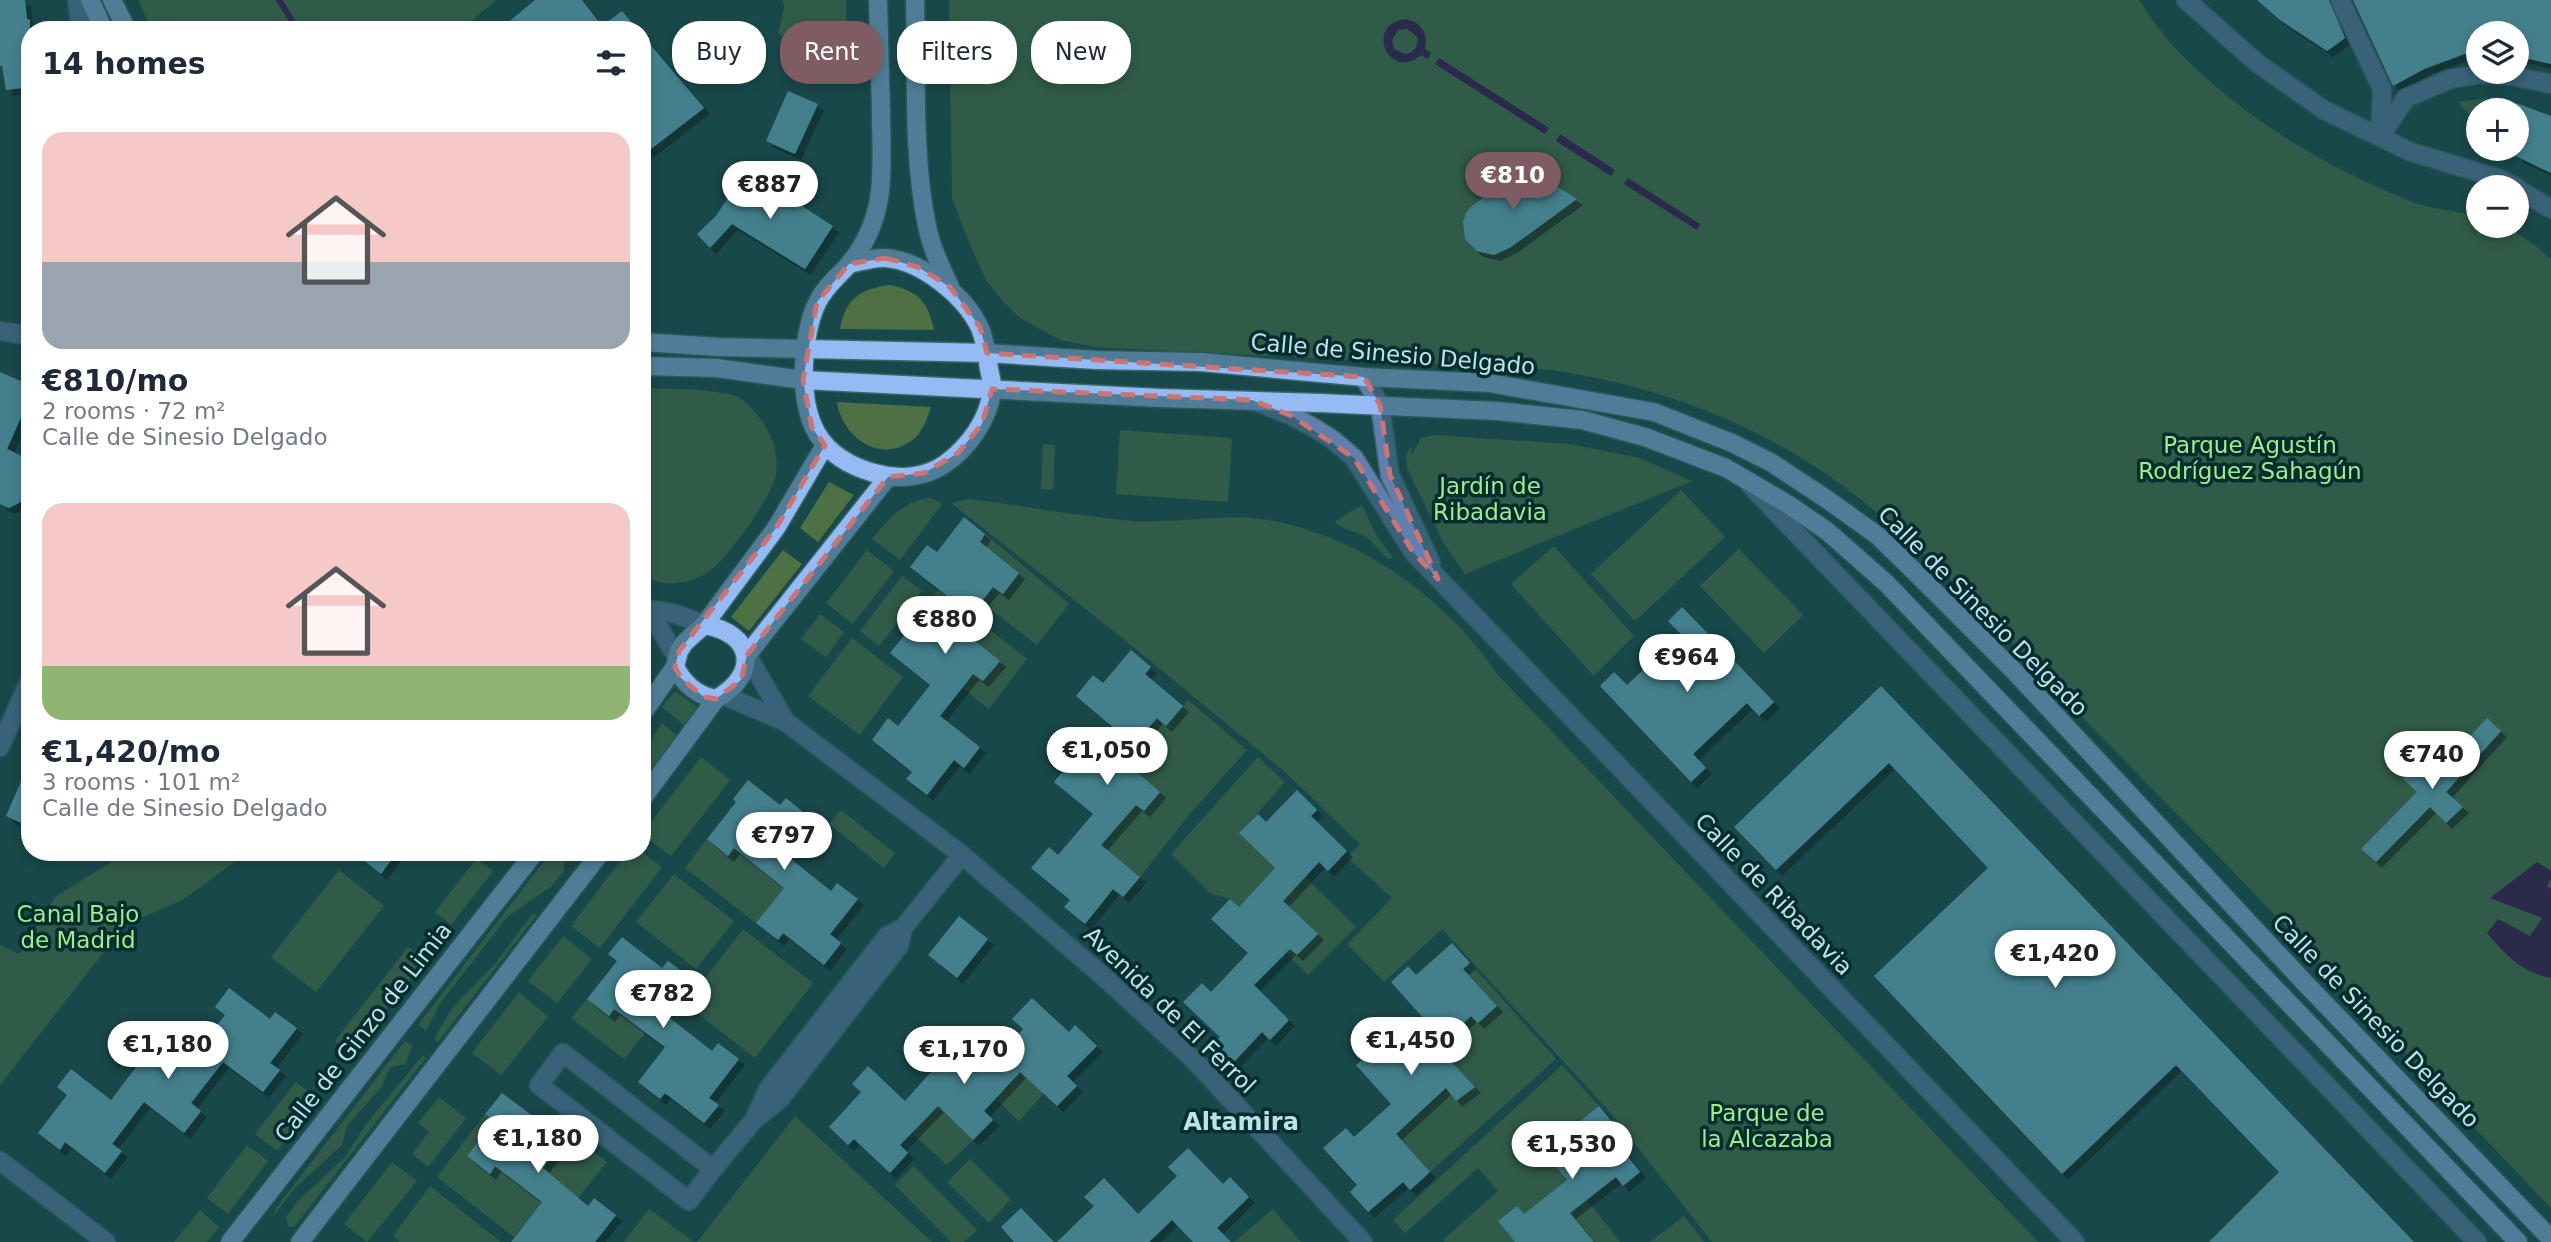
<!DOCTYPE html>
<meta charset="utf-8">
<style>
body{margin:0;font-family:"DejaVu Sans",sans-serif;background:#f2f2f3;color:#1f2937;height:100vh;display:flex;flex-direction:column;font-size:26px;white-space:nowrap}
*{box-sizing:border-box;margin:0}
p{font-size:23px;color:#747a83}
.icon{flex:none;width:38px;height:38px;fill:none;stroke:currentColor;stroke-width:2;stroke-linecap:round;stroke-linejoin:round}
.map{position:relative;flex:1;overflow:hidden}
.drawer{position:absolute;left:21px;top:21px;width:630px;height:840px;display:flex;flex-direction:column;background:#fff;border-radius:28px;box-shadow:0 4px 10px #0003}
.drawer>*{flex:none}
.top-card{position:absolute;left:672px;top:21px;width:665px;height:63px;display:flex;gap:14px}
.fabs{position:absolute;left:2466px;top:21px;display:grid;gap:14px}
.fabs a{display:grid;place-items:center;width:63px;height:63px;border-radius:50%;background:#fff;box-shadow:0 4px 10px #0003;font-size:35px}
.price{position:absolute;translate:-50% -60px;padding:0 16px;border-radius:24px;background:#fff;color:#222;font-size:23px;line-height:46px;filter:drop-shadow(0 2px 4px #0008)}
.price::after{content:'';position:absolute;left:50%;top:42px;width:21px;height:16px;margin-left:-10px;background:inherit;clip-path:polygon(0 0,100% 0,50% 100%)}
.price.active{background:#7f5c64;color:#fff}
ul{padding:0;list-style:none}
li{display:grid;align-content:center;gap:14px;height:371px;padding:0 21px}
li span{display:grid;place-items:center;height:217px;border-radius:21px;color:#555}
li>.icon{margin-inline-start:auto}
span .icon{width:126px;height:126px;fill:#fffc;stroke-width:1}
li b{font-size:30px}
h2{display:flex;justify-content:space-between;align-items:center;height:84px;padding:0 21px;font-size:30px}
.chip{padding:0 24px;border-radius:28px;background:#fff;box-shadow:0 4px 10px #0003;font-size:24px;line-height:63px}
.chip.active{background:#7f5c64;color:#fff}
.map>svg:first-child{display:block}
.green{fill:#4d7145}
.water{fill:#3f064b;fill-rule:evenodd}
.lines{fill:none;stroke-linecap:round;stroke-linejoin:round}
.stream{stroke:#3f064b;stroke-width:6}
.building{fill:#75c3db;filter:url(#shadow)}
.minor-casing{stroke:#3a676a;stroke-width:21}
.major-casing{stroke:#3a676a;stroke-width:21}
.minor{stroke:#607eae;stroke-width:18}
.major{stroke:#96baf4;stroke-width:18}
.marked{fill:none;stroke:#cc7374;stroke-width:5;stroke-dasharray:14 9;stroke-linejoin:round}
.labels{text-anchor:middle;dominant-baseline:central;stroke-width:7;stroke-linejoin:round;paint-order:stroke}
.street-label{font-size:23px;fill:#bce4e6;stroke:#052d2f}
.park-label{font-size:23px;fill:#9ded8b;stroke:#052d2f}
.neighbourhood-label{font-size:24px;font-weight:bold;fill:#bce4e6;stroke:#052d2f}
</style>
<div class="map">
<svg width="2551" height="1242" viewBox="0 0 2551 1242">
<defs>
<filter id="shadow"><feDropShadow dx="6" dy="6" stdDeviation="0" flood-color="#0009"/></filter>
</defs>
<rect width="100%" height="100%" fill="#19484b"/>
<path class="green" d="M138 0H497L467 24 471 30H152Z
M783 0H846L847 37 829 38 810 48 778 34 784 8Z
M949 0H2139C2150 16 2161 33 2174 47 2239 116 2324 166 2410 201 2432 210 2456 210 2478 217V226H2502L2512 230 2536 246 2551 259V1208C2463 1117 2378 1023 2290 931 2223 860 2154 791 2085 720 2002 634 1919 536 1819 469 1738 416 1647 384 1552 370L1095 347 1060 340 1020 318 1003 301 986 280 970 245 952 198Z
M2499 97 2502 103 2500 110H2478V142L2475 141C2478 121 2470 115 2458 102Z
M890 285C919 291 928 302 934 330L840 329C846 298 860 289 890 285Z
M642 388C668 389 714 388 738 397 745 400 752 409 757 415 771 430 779 453 776 474 773 496 726 561 707 573 688 585 660 588 642 574Z
M837 402 931 407C927 419 922 434 911 441 878 464 842 436 837 402Z
M1120 430 1232 438 1228 502 1116 494Z
M1434 435 1569 444 1639 458 1692 481 1465 574 1443 542 1407 468 1406 455 1412 445 1411 456 1421 438Z
M1043 444 1055 445 1053 490 1041 489Z
M829 482 854 495 818 542 800 528Z
M1681 490 1725 537 1635 621 1591 574Z
M931 498 942 504 900 560 872 539C889 518 903 501 931 498Z
M969 499C1023 506 1078 516 1133 521 1175 524 1218 514 1260 519 1354 531 1447 598 1498 675L2038 1242H1712L1609 1111 1442 929 1384 982 1347 944 1392 898 1347 857 1360 844 1285 772 1120 636 951 503Z
M1362 505 1375 533 1393 558 1389 559C1381 553 1376 545 1369 539 1358 530 1343 532 1335 521Z
M985 534 1069 604 1037 645 994 612 984 625 1027 659 989 709 962 688 973 674 983 681 999 661 960 629 966 621 980 542Z
M1554 546 1634 636 1594 676 1511 584Z
M1739 549 1803 615 1764 653 1700 586Z
M783 550 802 564 749 631 731 617Z
M867 550 894 571 853 624 826 603Z
M902 576 922 591 879 646 860 631Z
M939 589 950 597 926 629 914 620Z
M820 614 844 632 826 657 801 639Z
M852 638 903 677 860 735 808 696Z
M675 691 698 708 684 725 662 707Z
M1188 700 1247 750 1188 816 1140 877 1101 845 1136 805 1144 811 1160 792 1122 759 1157 718 1167 725Z
M662 723 677 736 642 781C642 763 650 738 662 723Z
M701 757 730 780 671 856 642 834Z
M1258 757 1285 782 1240 833 1275 868 1239 907 1230 899 1210 893 1171 854Z
M841 810 895 853 884 868 829 824Z
M707 839 728 856 734 848 784 888 756 923 685 868Z
M128 852H248L184 899 124 926 0 1085V945L19 954 56 896Z
M551 852H566L564 870 552 886 507 917 439 1005 426 1031 418 1025Z
M627 852H642L662 867 600 948 571 926Z
M477 858 493 871 451 925 435 912Z
M339 870 384 906 316 992 271 957Z
M674 874 734 921 696 969 636 922Z
M1305 877 1356 927 1308 975 1286 953 1290 949 1297 955 1317 934 1283 901Z
M533 913 536 916 438 1042 434 1039 452 1008 495 964Z
M743 929 813 983 755 1058 685 1004Z
M563 936 592 959 557 1003 528 981Z
M408 947 425 960 352 1053 335 1041Z
M1470 963 1556 1059 1430 1172 1396 1134 1447 1090 1474 1087 1437 1047 1471 1016 1478 1023 1497 1006 1463 969Z
M519 992 548 1017 501 1075 472 1053Z
M587 999 609 1015 614 1009 645 1033 624 1059 571 1018Z
M405 1041 413 1045 405 1064 390 1067 382 1086 347 1126 342 1145 294 1189 273 1217 276 1208Z
M423 1055 426 1058 294 1227H288L286 1217 297 1202 345 1157 367 1123Z
M1562 1065 1599 1106 1564 1134 1557 1125 1537 1141 1567 1180 1524 1214 1517 1206 1498 1221 1515 1242H1445L1443 1240 1498 1191 1478 1168 1405 1233 1393 1220Z
M1020 1072 1044 1093 1019 1121 995 1099Z
M296 1082 318 1099 277 1151 255 1134Z
M439 1097 466 1118 428 1167 412 1154 429 1132 418 1123Z
M938 1106 973 1140 947 1165 912 1133Z
M485 1114 494 1121 468 1157 490 1173 495 1166 542 1202 514 1237 437 1177Z
M795 1116 932 1242H697Z
M569 1133 607 1162 578 1198 543 1168Z
M247 1145 268 1161 228 1214 207 1198Z
M970 1159 1011 1199 989 1223 947 1182Z
M392 1162 417 1181 367 1242 344 1224Z
M914 1166 977 1230 964 1242H951L895 1185Z
M430 1186 501 1242H400L393 1236Z
M1587 1200 1620 1242H1594L1570 1213Z
M649 1209 694 1242H624Z
M1273 1209 1301 1242H1234Z
M200 1210 219 1227 207 1242H174Z
M1684 1216 1704 1242H1650Z"/>
<path class="water" d="M1405 19C1422 22 1428 33 1425 49L1431 53 1428 59 1421 55C1390 82 1363 26 1405 19ZM1407 29 1417 37C1419 46 1414 54 1404 54L1394 49 1392 40 1398 30Z
M1439 58 1549 128 1545 134 1435 64Z
M1560 134 1615 170 1611 176 1556 141Z
M1628 178 1700 224 1697 230 1624 184Z
M2537 862 2551 871V879L2547 886 2551 889V978C2522 973 2505 954 2487 933L2498 919 2530 936 2542 918 2490 898Z"/>
<g class="lines">
<path class="stream" d="M279 0 298 30"/>
</g>
<path class="building" d="M0 0H25L27 19 30 20V87L6 90 2 66H0Z
M535 0H582L602 26 622 11 638 30H499Z
M2257 0H2329L2345 38 2327 51 2280 20Z
M2353 0H2551V64L2516 56V33H2478V49L2424 69 2393 86Z
M642 35 704 108 642 156Z
M788 91 818 104 795 154 766 141Z
M2516 103 2551 116V173L2516 156Z
M1524 166 1577 199 1511 247 1494 255 1477 251 1465 239 1463 222 1466 213 1471 207Z
M744 173 760 183 762 180 833 226 805 269 732 224 710 248 697 234 716 216Z
M0 372 30 385V397L7 449 30 460V502L22 499 19 503 9 508 0 504Z
M964 517 985 534 980 542 1019 573 1003 594 993 587 960 629 1000 661 983 681 973 674 940 716 980 747 964 768 954 760 927 795 906 779 912 772 872 740 888 718 898 726 930 685 890 653 907 632 917 640 950 598 910 567 927 545 937 552Z
M1682 607 1774 702 1759 716 1747 703 1693 754 1706 768 1691 782 1600 686 1614 672 1627 685 1681 634 1668 621Z
M1131 650 1151 667 1145 674 1183 706 1166 726 1157 718 1122 759 1160 792 1144 811 1136 805 1101 845 1140 877 1123 897 1113 889 1085 924 1064 907 1070 900 1031 868 1049 847 1058 855 1093 814 1054 782 1071 761 1081 769 1115 729 1076 696 1093 675 1103 683Z
M1881 686 2222 1042 2414 1242H2209L2279 1172 2176 1065 2062 1174 1874 976 1988 868 1889 763 1776 870 1734 827Z
M2487 718 2501 731 2446 792 2463 807 2446 823 2430 807 2376 862 2361 849 2417 792 2403 779 2415 761 2432 777Z
M30 761V827L6 816Z
M748 780 780 805 786 798 808 816 781 851 831 891 837 883 858 899 830 934 841 943 824 965 783 933 778 940 756 923 784 888 734 848 728 856 707 839 736 802 733 799Z
M1297 790 1317 810 1311 816 1347 851 1328 871 1319 862 1283 901 1318 934 1297 955 1290 949 1254 985 1289 1020 1270 1040 1262 1032 1233 1063 1213 1044 1220 1037 1183 1002 1202 983 1211 992 1248 953 1211 919 1230 899 1239 907 1275 868 1239 833 1258 814 1266 822Z
M353 852H397L381 874Z
M959 916 988 939 957 978 928 955Z
M622 937 662 968 668 961 688 976 661 1011 712 1051 718 1043 739 1059 709 1098 719 1105 704 1123 665 1093 660 1099 638 1082 665 1047 614 1009 609 1016 587 999 617 961 608 954Z
M1452 943 1470 963 1463 969 1497 1006 1478 1023 1471 1016 1437 1047 1475 1087 1456 1101 1446 1088 1396 1134 1430 1172 1410 1190 1403 1182 1368 1212 1350 1192 1357 1185 1323 1148 1346 1128 1354 1137 1391 1104 1356 1065 1376 1047 1384 1055 1424 1019 1391 982 1408 966 1416 975Z
M229 988 270 1019 275 1012 297 1028 270 1063 280 1070 263 1092 223 1062 191 1103 201 1111 184 1133 144 1102 112 1144 122 1151 105 1173 65 1142 60 1150 38 1133 67 1095 57 1087 71 1069 111 1100 146 1054 136 1046 150 1028 190 1059 225 1015 215 1007Z
M1032 998 1069 1032 1075 1025 1097 1046 1067 1076 1077 1086 1057 1106 1020 1072 984 1111 993 1120 973 1140 938 1106 900 1145 908 1153 890 1173 854 1139 848 1145 829 1127 861 1092 852 1084 868 1066 905 1101 940 1062 931 1053 949 1034 987 1069 1023 1029 1012 1019Z
M502 1093 542 1123 547 1116 569 1133 543 1168 588 1206 594 1198 616 1215 595 1242H511L542 1202 495 1166 490 1174 467 1156 494 1121 485 1114Z
M1599 1106 1616 1127 1608 1132 1640 1172 1623 1186 1616 1177 1570 1213 1594 1242H1515L1498 1221 1517 1206 1524 1214 1567 1180 1536 1141 1557 1125 1564 1134Z
M1188 1148 1223 1184 1230 1177 1249 1197 1217 1228 1231 1242H1193L1172 1220 1149 1242H1057L1094 1206 1084 1197 1104 1178 1138 1214 1177 1176 1168 1167Z
M1021 1208 1054 1242H1014L1001 1227Z"/>
<g class="lines">
<g class="minor-casing">
<path id="minor" d="M77 0 81 30
M2186 0 2257 63 2324 110 2411 152 2498 178 2516 187
M2340 0 2382 89 2380 137
M2380 137 2406 98 2450 79 2481 74 2512 76 2551 84
M2516 188 2551 209
M0 331 30 336
M1364 377 1380 405 1390 475 1431 563
M1259 403 1292 416 1316 429 1333 440 1354 458 1413 552 2075 1242
M1750 485 2477 1242
M642 606 648 610 677 657
M648 610C668 610 686 617 704 625
M747 655 786 722
M723 695 786 722 962 855 1105 978 1194 1060 1363 1242
M0 747 30 680
M563 1053 713 1169 689 1201 539 1085Z
M754 1120 768 1089 887 936 903 928 962 855
M0 1161 106 1242
M713 1169 754 1120 780 1099 899 946 903 928"/>
</g>
<g class="major-casing">
<path id="major" d="M90 0 104 30
M112 0 127 30
M915 0C917 74 912 153 927 226 931 247 941 267 950 287
M849 264C860 262 874 257 885 258 921 260 965 296 980 328 985 340 987 355 989 369 990 375 993 383 992 390 989 419 969 447 945 464 925 478 898 480 874 473 818 457 802 421 804 365 805 345 808 322 817 303 825 286 838 277 850 263 867 242 877 218 880 191 883 164 881 138 881 111 880 74 879 37 878 0
M642 342 719 347 987 353 1096 360 1201 362 1364 377 1489 383 1654 412 1732 443 1772 463 1828 500 1878 536 1917 574 2016 673 2304 982 2551 1239
M642 366 716 368 803 380 1160 398 1320 403 1497 411 1582 420 1645 437 1726 468 1789 505 1827 531 1886 583 2518 1242
M704 625C754 633 760 674 716 699 696 695 684 684 675 667L679 651 685 642 704 625 776 528 825 445
M747 655 888 477
M642 714 675 667
M642 799 716 699
M230 1242 535 852
M300 1242 601 852"/>
</g>
<use href="#minor" class="minor"/>
<use href="#major" class="major"/>
</g>
<path d="M0 0H2551V1242H0ZM885 258 918 267 950 287 980 327 987 353 1364 377 1380 405 1390 475 1438 579 1413 552 1354 458 1292 416 1252 400 992 389 982 424 958 453 924 473 888 477 747 655 741 680 716 699 704 697 681 678 675 667 679 651 776 528 825 445 812 428 803 380 817 302 849 264Z" fill="#19484b" fill-opacity=".55" fill-rule="evenodd"/>
<path class="marked" d="M885 258 918 267 950 287 980 327 987 353 1364 377 1380 405 1390 475 1438 579 1413 552 1354 458 1292 416 1252 400 992 389 982 424 958 453 924 473 888 477 747 655 741 680 716 699 704 697 681 678 675 667 679 651 776 528 825 445 812 428 803 380 817 302 849 264Z"/>
<g class="labels">
<g class="street-label">
<text transform="translate(1393 354) rotate(5)">Calle de Sinesio Delgado</text>
<text transform="translate(1983 611) rotate(45)">Calle de Sinesio Delgado</text>
<text transform="translate(1774 894) rotate(46)">Calle de Ribadavia</text>
<text transform="translate(1170 1010) rotate(44)">Avenida de El Ferrol</text>
<text transform="translate(2376 1021) rotate(46)">Calle de Sinesio Delgado</text>
<text transform="translate(363 1032) rotate(-52)">Calle de Ginzo de Limia</text>
</g>
<g class="park-label">
<text x="2250" y="445">Parque Agustín<tspan x="2250" dy="26">Rodríguez Sahagún</tspan></text>
<text x="1490" y="486">Jardín de<tspan x="1490" dy="26">Ribadavia</tspan></text>
<text x="78" y="914">Canal Bajo<tspan x="78" dy="26">de Madrid</tspan></text>
<text x="1767" y="1113">Parque de<tspan x="1767" dy="26">la Alcazaba</tspan></text>
</g>
<g class="neighbourhood-label">
<text x="1241" y="1122">Altamira</text>
</g>
</g>
</svg>
<div class="fabs">
<a><svg class="icon" aria-label="layers" viewBox="0 0 24 24"><path d="M12 4l9 5-9 5-9-5zM3 14l9 5 9-5"/></svg></a>
<a>+</a>
<a>−</a>
</div>
<b class="price active" style="left:1513px;top:212px">€810</b>
<b class="price" style="left:770px;top:221px">€887</b>
<b class="price" style="left:945px;top:656px">€880</b>
<b class="price" style="left:1687px;top:694px">€964</b>
<b class="price" style="left:1107px;top:787px">€1,050</b>
<b class="price" style="left:2432px;top:791px">€740</b>
<b class="price" style="left:784px;top:872px">€797</b>
<b class="price" style="left:2055px;top:990px">€1,420</b>
<b class="price" style="left:663px;top:1030px">€782</b>
<b class="price" style="left:1411px;top:1077px">€1,450</b>
<b class="price" style="left:168px;top:1081px">€1,180</b>
<b class="price" style="left:964px;top:1086px">€1,170</b>
<b class="price" style="left:538px;top:1175px">€1,180</b>
<b class="price" style="left:1572px;top:1181px">€1,530</b>
<div class="top-card">
<a class="chip">Buy</a>
<a class="chip active">Rent</a>
<a class="chip">Filters</a>
<a class="chip">New</a>
</div>
<section class="drawer">
<h2>14 homes<svg class="icon" aria-label="filters" viewBox="0 0 24 24"><path d="M4 7h16M4 17h16"/><circle cx="9" cy="7" r="2"/><circle cx="15" cy="17" r="2"/></svg></h2>
<ul>
<li><span style="background:linear-gradient(#f6c9c9 60%,#9aa5b1 0)"><svg class="icon" aria-label="home" viewBox="0 0 24 24"><path d="M3 11l9-7 9 7M6 9v11h12V9"/></svg></span><div><b>€810/mo</b><p>2 rooms · 72 m²</p><p>Calle de Sinesio Delgado</p></div></li>
<li><span style="background:linear-gradient(#f6c9c9 75%,#8fb573 0)"><svg class="icon" aria-label="home" viewBox="0 0 24 24"><path d="M3 11l9-7 9 7M6 9v11h12V9"/></svg></span><div><b>€1,420/mo</b><p>3 rooms · 101 m²</p><p>Calle de Sinesio Delgado</p></div></li>
</ul>
</section>
</div>
